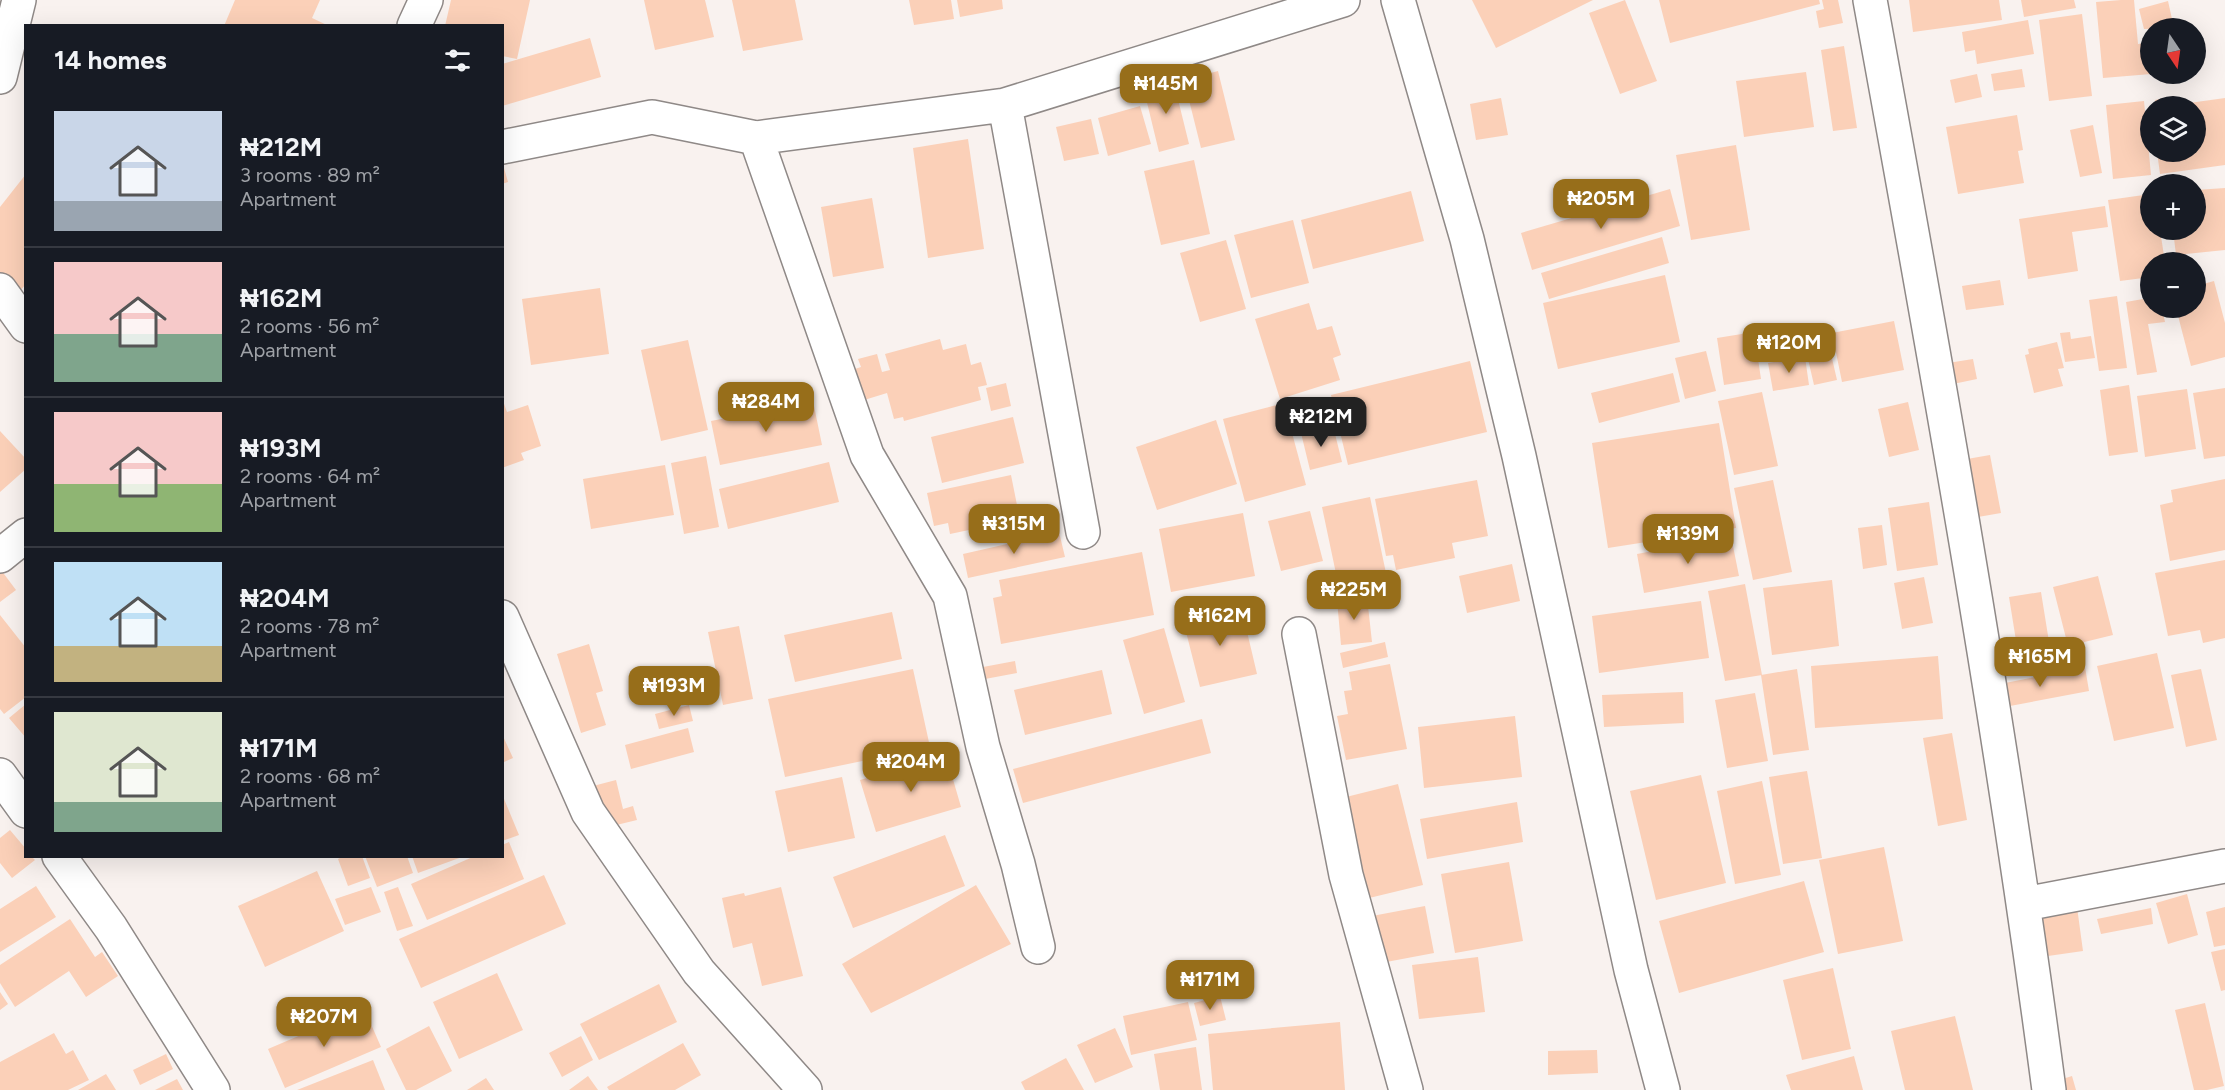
<!DOCTYPE html>
<meta charset="utf-8">
<style>
body{margin:0;font-family:Figtree,sans-serif;background:#242831;color:#f1f3f6;height:100vh;display:flex;flex-direction:column;font-size:22px;white-space:nowrap}
*{box-sizing:border-box;margin:0}
p{font-size:20px;color:#9ea1a6}
.icon{flex:none;width:33px;height:33px;fill:none;stroke:currentColor;stroke-width:2;stroke-linecap:round;stroke-linejoin:round}
.map{position:relative;flex:1;overflow:hidden}
.panel{position:absolute;left:24px;top:24px;width:480px;height:834px;display:flex;flex-direction:column;background:#171b24;border-radius:0px;box-shadow:0 6px 24px #0002}
.panel>*{flex:none}
.needle{width:39px;rotate:167deg}
.tools{position:absolute;left:2140px;top:18px;display:grid;gap:12px}
.tools a{display:grid;place-items:center;width:66px;height:66px;border-radius:50%;background:#171b24;box-shadow:0 6px 24px #0002;font-size:30px}
.price{position:absolute;translate:-50% -51px;padding:0 14px;border-radius:12px;background:#976e1a;color:#fff;font-size:20px;line-height:39px;filter:drop-shadow(0 2px 3px #0008)}
.price::after{content:'';position:absolute;left:50%;top:36px;width:18px;height:14px;margin-left:-9px;background:inherit;clip-path:polygon(0 0,100% 0,50% 100%)}
.price.active{background:#222;color:#fff}
ul{padding:0;list-style:none}
li{display:flex;align-items:center;gap:18px;height:150px;padding:0 30px}
li+li{border-top:2px solid #363941}
li span{display:grid;place-items:center;flex:none;width:168px;height:120px;border-radius:0px;color:#555}
li>.icon{margin-inline-start:auto}
span .icon{width:72px;height:72px;fill:#fffc;stroke-width:1}
li b{font-size:26px}
h2{display:flex;justify-content:space-between;align-items:center;height:72px;padding:0 30px;font-size:26px}
.map>svg:first-child{display:block}
.building{fill:#fbd0b8}
.lines{fill:none;stroke-linecap:round;stroke-linejoin:round}
.minor-casing{stroke:#8f8987;stroke-width:36}
.minor{stroke:#fff;stroke-width:33}
</style>
<div class="map">
<svg width="2225" height="1090" viewBox="0 0 2225 1090">
<rect width="100%" height="100%" fill="#f9f2ef"/>
<path class="building" d="M235 0H320L312 18 329 26H224Z
M451 0H530L517 59 502 56V26H445Z
M644 0H705L714 37 655 50Z
M732 0H795L803 40 743 51Z
M909 0H951L954 19 914 25Z
M957 0H1002L1003 9 960 17Z
M1472 0H1593L1496 48Z
M1625 0 1657 81 1620 94 1589 13Z
M1659 0H1819L1820 4 1670 43Z
M1822 0H1838L1843 23 1819 28 1816 11 1824 9Z
M1909 0H1999L2002 20 1913 32Z
M2021 0H2074L2076 8 2024 17Z
M2121 0H2134L2138 44 2151 42V74L2103 78 2096 2Z
M2168 1 2174 28 2144 29 2139 9Z
M2082 14 2092 96 2049 101 2039 20Z
M2028 20 2034 54 1977 64 1975 50 1965 52 1962 32Z
M590 38 601 77 502 106V64Z
M1844 46 1857 128 1833 131 1821 50Z
M2022 69 2025 87 1994 91 1991 74Z
M1218 71 1235 140 1201 148 1184 80Z
M1806 72 1814 127 1744 137 1736 81Z
M1977 74 1982 97 1955 103 1950 80Z
M1173 79 1189 144 1159 152 1143 86Z
M2174 96 2176 104 2156 106 2155 100Z
M1501 98 1508 135 1476 140 1470 104Z
M2225 98V165L2160 174 2157 152H2196V106L2175 105Z
M2144 101 2151 175 2113 179 2106 105Z
M1140 106 1151 144 1108 156 1098 118Z
M2017 115 2023 150 2018 151 2024 183 1958 194 1946 127Z
M1091 119 1099 154 1064 161 1056 127Z
M2093 125 2102 173 2080 177 2070 130Z
M968 139 984 249 928 258 913 148Z
M1736 145 1750 230 1691 240 1676 155Z
M1194 160 1210 234 1161 245 1144 171Z
M502 161 508 182 502 184Z
M26 174V284L19 292 0 278V207Z
M2225 188V250L2176 255 2173 230H2196V190Z
M1670 189 1680 226 1532 270 1521 233Z
M1411 191 1424 241 1313 269 1301 220Z
M2151 194V230H2160L2165 262H2151V277L2120 281 2108 200Z
M872 198 884 268 833 277 821 207Z
M2105 206 2108 227 2072 232 2078 271 2028 279 2019 219Z
M1293 220 1309 283 1251 298 1234 235Z
M1662 237 1669 263 1549 299 1541 273Z
M1226 240 1246 309 1200 322 1180 253Z
M1665 275 1680 342 1558 369 1543 303Z
M2000 280 2004 305 1966 310 1962 286Z
M2214 281 2225 323V357L2191 366 2176 308H2196V286Z
M600 288 609 354 531 365 522 299Z
M2117 296 2127 368 2099 371 2089 300Z
M2143 299 2144 301 2151 299V308H2162L2165 322 2148 324 2157 372 2137 375 2126 302Z
M1309 303 1317 330 1332 326 1341 355 1333 358 1340 380 1280 399 1255 319Z
M1894 321 1904 370 1842 382 1832 333Z
M1830 331 1833 346 1807 351 1804 337Z
M1754 332 1761 379 1724 385 1717 338Z
M2070 332 2071 339 2091 336 2095 358 2065 362 2060 333Z
M1797 335 1802 351 1790 355 1785 338Z
M940 339 943 350 966 344 971 365 981 362 987 385 978 387 981 400 904 421 903 417 894 419 887 393 861 401 852 370 861 367 858 359 877 354 882 372 890 370 885 354Z
M688 340 708 430 661 441 641 350Z
M1783 342 1786 355 1771 359 1768 346Z
M2057 342 2064 368 2058 369 2063 386 2034 393 2025 355 2029 354 2028 349Z
M1706 351 1716 391 1685 399 1675 358Z
M1831 354 1837 380 1814 385 1808 359Z
M1805 357 1809 385 1773 391 1768 363Z
M1973 359 1977 379 1953 384 1948 363Z
M1470 361 1487 432 1348 465 1331 395Z
M1673 373 1680 402 1599 423 1591 393Z
M1006 383 1011 406 991 411 986 388Z
M2129 385 2138 452 2109 456 2100 390Z
M2225 388V456L2204 459 2193 393Z
M2187 389 2196 449 2145 457 2137 396Z
M1762 392 1778 466 1734 475 1718 401Z
M502 398 507 412 528 405 541 446 521 453 524 460 502 468Z
M813 401 822 445 720 465 711 421Z
M1908 402 1919 450 1889 457 1878 409Z
M1284 403 1306 485 1245 502 1223 419Z
M1013 417 1024 463 942 483 931 437Z
M1216 420 1237 484 1157 510 1136 447Z
M1719 423 1736 528 1608 548 1592 443Z
M1333 426 1342 462 1310 470 1301 433Z
M0 431 26 459V469L0 492Z
M1990 455 2001 513 1978 517 1967 459Z
M706 456 719 527 684 534 671 463Z
M829 462 839 502 728 529 719 489Z
M665 465 674 515 591 529 583 479Z
M1011 475 1021 525 970 536 969 530 950 534 948 523 934 526 927 493Z
M2225 479V550L2170 561 2160 505 2173 502 2171 490Z
M1477 480 1488 536 1452 543 1455 558 1396 570 1393 555 1386 556 1375 499Z
M1773 480 1792 572 1753 580 1734 488Z
M1370 497 1386 573 1338 583 1322 507Z
M1929 502 1938 565 1897 571 1888 508Z
M1310 511 1323 561 1281 571 1268 521Z
M1243 513 1255 576 1171 592 1159 529Z
M1882 525 1887 565 1863 569 1858 528Z
M1059 532 1065 557 968 578 963 554Z
M1731 536 1739 576 1644 593 1637 554Z
M1142 552 1154 615 1001 644 993 598 1002 596 999 580Z
M2225 560V638L2203 643 2200 630 2168 636 2155 573Z
M1512 564 1520 601 1467 613 1459 576Z
M1 570 16 590 0 602V571Z
M2098 576 2113 635 2068 646 2053 587Z
M1924 577 1933 623 1902 629 1894 583Z
M1832 580 1839 646 1772 655 1763 588Z
M1745 584 1762 675 1725 681 1708 591Z
M2041 592 2050 648 2018 653 2009 597Z
M1367 597 1372 642 1341 645 1337 600Z
M1701 601 1709 658 1599 673 1592 616Z
M1241 606 1257 674 1200 687 1183 620Z
M892 612 902 659 795 682 784 635Z
M0 615 26 648V697L4 714 0 709Z
M739 626 753 699 723 705 708 632Z
M1164 628 1185 702 1144 714 1123 640Z
M1385 642 1388 657 1343 668 1340 653Z
M589 644 603 691 596 693 606 725 581 733 557 654Z
M2157 653 2174 728 2114 741 2097 666Z
M1938 656 1943 719 1815 728 1811 666Z
M1015 661 1017 673 985 679 983 667Z
M1390 664 1407 749 1346 760 1337 716 1348 714 1344 691 1352 690 1349 672Z
M2085 667 2089 691 1994 709 1990 686Z
M913 669 930 747 785 777 768 699Z
M1797 669 1809 750 1773 755 1761 675Z
M2201 669 2217 740 2186 747 2171 675Z
M1102 670 1112 714 1025 735 1014 690Z
M1683 692 1684 723 1604 727 1602 695Z
M1755 693 1768 761 1727 768 1715 700Z
M26 704V738L9 718Z
M689 705 693 721 659 729 655 714Z
M1515 716 1522 777 1424 788 1418 727Z
M1202 719 1211 753 1023 803 1013 769Z
M688 728 694 752 631 769 625 745Z
M1952 733 1967 820 1938 826 1923 738Z
M502 734 513 758 502 763Z
M946 755 961 807 876 832 860 780Z
M1807 771 1822 858 1783 864 1769 777Z
M1701 775 1726 883 1656 900 1630 791Z
M842 777 855 838 788 852 775 791Z
M616 780 623 809 633 806 637 820 604 828 593 786Z
M1762 781 1781 875 1735 884 1717 791Z
M1398 784 1423 885 1365 899 1342 798Z
M502 794 519 835 502 841Z
M1517 802 1523 842 1427 859 1420 819Z
M10 830 26 849V856H31L35 860 12 878 0 863V838Z
M945 835 965 886 853 928 833 877Z
M509 842 524 879 427 920 411 884 475 856H502V845Z
M1884 847 1903 941 1838 954 1819 860Z
M344 856H362L370 878 348 886 338 859Z
M365 856H407L413 873 377 887Z
M412 856H462V857L418 873Z
M1509 862 1523 941 1455 953 1441 874Z
M317 871 344 931 265 967 238 906Z
M544 875 566 924 421 988 399 939Z
M1804 881 1824 952 1679 993 1659 921Z
M976 885 1011 944 871 1013 842 964Z
M36 886 56 917 0 952V909Z
M371 887 381 912 345 925 335 899Z
M398 887 413 926 397 931 384 892Z
M781 887 803 976 762 986 752 943 733 948 722 898 744 893 745 896Z
M2187 894 2198 935 2168 944 2156 903Z
M1425 906 1434 953 1381 963 1372 916Z
M2077 907 2083 951 2041 957 2035 913Z
M2225 907V945L2214 947 2206 912Z
M2151 908 2153 924 2101 934 2097 919Z
M70 919 95 957 102 952 118 976 86 997 69 971 15 1007 0 983V965Z
M2225 949V990L2221 991 2211 952Z
M1478 957 1485 1012 1419 1019 1412 965Z
M1833 968 1851 1049 1802 1060 1783 980Z
M497 973 523 1030 459 1059 433 1002Z
M659 984 677 1022 599 1060 580 1024Z
M0 992 8 1004 0 1010Z
M1220 996 1226 1020 1200 1026 1194 1003Z
M1188 1002 1197 1040 1131 1055 1123 1016Z
M2205 1003 2224 1086 2207 1090H2194L2175 1010Z
M364 1008 381 1047 285 1088 268 1049Z
M1955 1016 1973 1090H1905L1891 1031Z
M1340 1022 1345 1090H1213L1208 1034Z
M429 1026 452 1071 416 1090H406L386 1049Z
M1115 1028 1133 1067 1095 1083 1077 1045Z
M54 1033 66 1054 73 1050 89 1080 68 1090H0V1062Z
M581 1036 593 1060 562 1077 549 1053Z
M683 1043 701 1075 675 1090H609L607 1087Z
M1196 1047 1202 1090H1160L1154 1054Z
M1597 1050 1598 1073 1548 1075V1051Z
M166 1054 173 1069 140 1085 133 1070Z
M1854 1056 1863 1090H1791L1786 1075Z
M1066 1058 1084 1090H1025L1021 1082Z
M373 1060 385 1090H297Z
M106 1074 116 1090H78Z
M588 1076 598 1090H569Z
M2072 1076 2076 1090H2058L2056 1081Z
M486 1078 494 1090H467Z
M177 1079 183 1090H155Z"/>
<g class="lines">
<g class="minor-casing">
<path id="minor" d="M1398 0 1467 239 1519 456 1631 970 1663 1090
M1870 0C1936 362 2001 725 2049 1090
M414 26 426 0
M0 77 19 0
M1005 105 1083 532
M756 138 867 455 950 596 983 747 1018 864 1038 947
M502 147 652 117 756 138 1005 105 1343 0
M0 290 26 326
M0 556 26 535
M502 617 588 812 699 972 805 1090
M1299 634 1346 875 1406 1090
M0 775 26 811
M59 856 111 928 213 1090
M2025 904 2225 866"/>
</g>
<use href="#minor" class="minor"/>
</g>
</svg>
<div class="tools">
<a><svg class="needle" viewBox="-14 -14 28 28"><path d="M0-13l5 13h-10z" fill="#e53935"/><path d="M0 13l5-13h-10z" fill="#9ea1a6"/></svg></a>
<a><svg class="icon" aria-label="layers" viewBox="0 0 24 24"><path d="M12 4l9 5-9 5-9-5zM3 14l9 5 9-5"/></svg></a>
<a>+</a>
<a>−</a>
</div>
<b class="price" style="left:1166px;top:115px">₦145M</b>
<b class="price" style="left:1601px;top:230px">₦205M</b>
<b class="price" style="left:1789px;top:374px">₦120M</b>
<b class="price" style="left:766px;top:433px">₦284M</b>
<b class="price active" style="left:1321px;top:448px">₦212M</b>
<b class="price" style="left:1014px;top:555px">₦315M</b>
<b class="price" style="left:1688px;top:565px">₦139M</b>
<b class="price" style="left:1354px;top:621px">₦225M</b>
<b class="price" style="left:1220px;top:647px">₦162M</b>
<b class="price" style="left:2040px;top:688px">₦165M</b>
<b class="price" style="left:674px;top:717px">₦193M</b>
<b class="price" style="left:911px;top:793px">₦204M</b>
<b class="price" style="left:1210px;top:1011px">₦171M</b>
<b class="price" style="left:324px;top:1048px">₦207M</b>
<section class="panel">
<h2>14 homes<svg class="icon" aria-label="filters" viewBox="0 0 24 24"><path d="M4 7h16M4 17h16"/><circle cx="9" cy="7" r="2"/><circle cx="15" cy="17" r="2"/></svg></h2>
<ul>
<li><span style="background:linear-gradient(#c9d6e8 75%,#9aa5b1 0)"><svg class="icon" aria-label="home" viewBox="0 0 24 24"><path d="M3 11l9-7 9 7M6 9v11h12V9"/></svg></span><div><b>₦212M</b><p>3 rooms · 89 m²</p><p>Apartment</p></div></li>
<li><span style="background:linear-gradient(#f6c9c9 60%,#7fa58c 0)"><svg class="icon" aria-label="home" viewBox="0 0 24 24"><path d="M3 11l9-7 9 7M6 9v11h12V9"/></svg></span><div><b>₦162M</b><p>2 rooms · 56 m²</p><p>Apartment</p></div></li>
<li><span style="background:linear-gradient(#f6c9c9 60%,#8fb573 0)"><svg class="icon" aria-label="home" viewBox="0 0 24 24"><path d="M3 11l9-7 9 7M6 9v11h12V9"/></svg></span><div><b>₦193M</b><p>2 rooms · 64 m²</p><p>Apartment</p></div></li>
<li><span style="background:linear-gradient(#bfe0f5 70%,#c2b280 0)"><svg class="icon" aria-label="home" viewBox="0 0 24 24"><path d="M3 11l9-7 9 7M6 9v11h12V9"/></svg></span><div><b>₦204M</b><p>2 rooms · 78 m²</p><p>Apartment</p></div></li>
<li><span style="background:linear-gradient(#dfe7d0 75%,#7fa58c 0)"><svg class="icon" aria-label="home" viewBox="0 0 24 24"><path d="M3 11l9-7 9 7M6 9v11h12V9"/></svg></span><div><b>₦171M</b><p>2 rooms · 68 m²</p><p>Apartment</p></div></li>
</ul>
</section>
</div>
